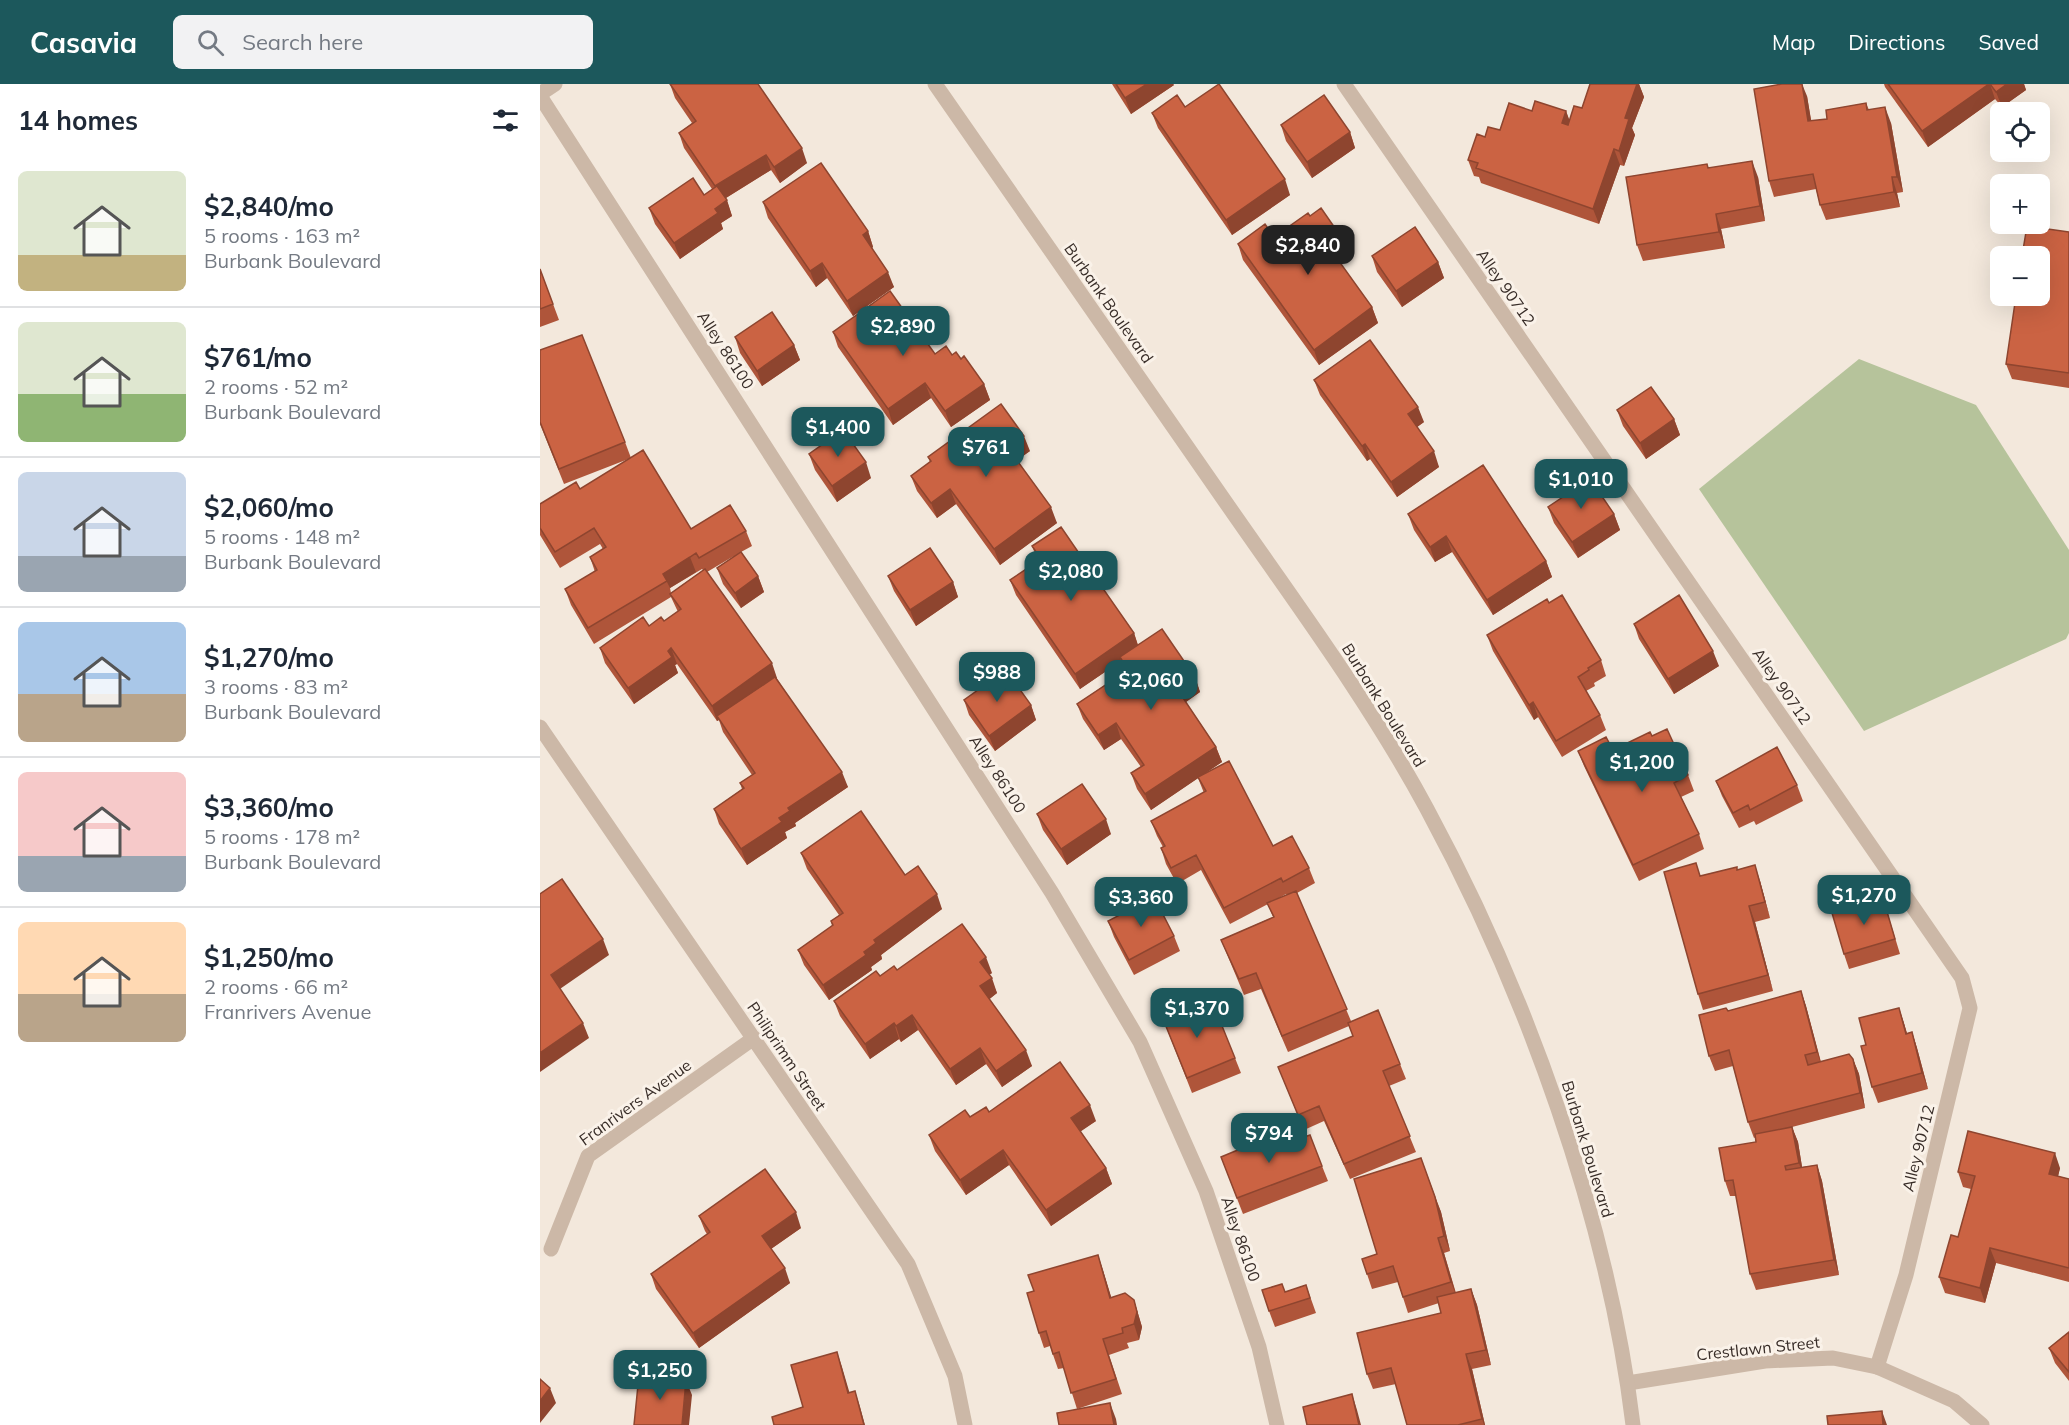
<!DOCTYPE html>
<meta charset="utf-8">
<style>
body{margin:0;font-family:Mulish,sans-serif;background:#f2f2f3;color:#1f2937;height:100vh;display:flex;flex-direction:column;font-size:22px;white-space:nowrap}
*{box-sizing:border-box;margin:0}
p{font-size:20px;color:#747a83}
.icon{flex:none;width:33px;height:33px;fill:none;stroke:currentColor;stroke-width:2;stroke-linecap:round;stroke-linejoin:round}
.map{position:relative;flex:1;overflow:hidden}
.details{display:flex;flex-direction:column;background:#fff;width:540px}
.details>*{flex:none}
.fabs{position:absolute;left:1450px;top:18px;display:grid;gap:12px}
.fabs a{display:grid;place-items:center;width:60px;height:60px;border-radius:9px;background:#fff;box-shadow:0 6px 24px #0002;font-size:30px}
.price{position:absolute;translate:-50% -51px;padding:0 14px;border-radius:12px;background:#1c585c;color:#fff;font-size:20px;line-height:39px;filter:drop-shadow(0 2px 3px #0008)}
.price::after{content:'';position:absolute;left:50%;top:36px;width:18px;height:14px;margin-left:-9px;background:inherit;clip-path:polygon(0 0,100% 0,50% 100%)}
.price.active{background:#222;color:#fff}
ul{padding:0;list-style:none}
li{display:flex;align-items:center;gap:18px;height:150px;padding:0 18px}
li+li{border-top:2px solid #e0e1e3}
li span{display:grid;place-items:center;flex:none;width:168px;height:120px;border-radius:9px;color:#555}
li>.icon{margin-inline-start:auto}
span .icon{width:72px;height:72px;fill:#fffc;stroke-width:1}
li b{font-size:26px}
h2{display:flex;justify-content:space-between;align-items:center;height:72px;padding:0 18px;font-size:26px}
header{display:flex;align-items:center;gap:36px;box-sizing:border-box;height:84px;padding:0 30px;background:#1c585c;color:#fff}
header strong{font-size:28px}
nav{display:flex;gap:33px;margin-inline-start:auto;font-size:21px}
.search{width:420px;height:54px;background:#f2f2f3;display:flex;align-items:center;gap:15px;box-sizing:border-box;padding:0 21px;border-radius:9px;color:#747a83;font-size:22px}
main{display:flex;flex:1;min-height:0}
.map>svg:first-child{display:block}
.green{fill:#b6c39b}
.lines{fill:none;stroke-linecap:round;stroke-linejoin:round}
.service{stroke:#ccb8a7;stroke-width:15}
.minor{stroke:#ccb8a7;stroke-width:15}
.tertiary{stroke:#ccb8a7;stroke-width:15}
.wall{fill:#af553a;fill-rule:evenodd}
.shaded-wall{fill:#8e452f}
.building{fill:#cb6343;stroke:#8e452f;stroke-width:1.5}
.labels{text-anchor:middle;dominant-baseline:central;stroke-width:6;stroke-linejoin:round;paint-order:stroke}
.street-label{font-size:16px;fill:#382d28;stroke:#faf2e9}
</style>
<header>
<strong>Casavia</strong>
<div class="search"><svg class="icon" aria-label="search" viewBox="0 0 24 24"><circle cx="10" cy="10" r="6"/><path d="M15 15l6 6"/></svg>Search here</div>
<nav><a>Map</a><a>Directions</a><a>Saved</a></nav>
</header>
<main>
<section class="details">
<h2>14 homes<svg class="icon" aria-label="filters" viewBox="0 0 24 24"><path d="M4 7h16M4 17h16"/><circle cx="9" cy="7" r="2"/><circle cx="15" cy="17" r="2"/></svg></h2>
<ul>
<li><span style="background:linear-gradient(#dfe7d0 70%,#c2b280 0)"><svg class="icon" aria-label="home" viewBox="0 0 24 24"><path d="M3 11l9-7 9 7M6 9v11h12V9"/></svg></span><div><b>$2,840/mo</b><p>5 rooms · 163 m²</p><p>Burbank Boulevard</p></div></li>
<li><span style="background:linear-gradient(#dfe7d0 60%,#8fb573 0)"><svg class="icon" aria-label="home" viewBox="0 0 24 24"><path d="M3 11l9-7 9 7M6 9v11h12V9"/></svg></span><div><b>$761/mo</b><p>2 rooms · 52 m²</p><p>Burbank Boulevard</p></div></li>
<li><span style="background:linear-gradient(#c9d6e8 70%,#9aa5b1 0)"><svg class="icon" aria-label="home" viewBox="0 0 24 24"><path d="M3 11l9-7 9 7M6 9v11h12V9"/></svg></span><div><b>$2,060/mo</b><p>5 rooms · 148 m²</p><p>Burbank Boulevard</p></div></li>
<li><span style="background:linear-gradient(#a9c7e8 60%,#b9a48a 0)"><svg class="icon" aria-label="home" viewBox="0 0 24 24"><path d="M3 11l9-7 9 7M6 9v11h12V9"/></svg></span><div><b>$1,270/mo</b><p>3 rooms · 83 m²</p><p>Burbank Boulevard</p></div></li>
<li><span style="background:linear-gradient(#f6c9c9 70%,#9aa5b1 0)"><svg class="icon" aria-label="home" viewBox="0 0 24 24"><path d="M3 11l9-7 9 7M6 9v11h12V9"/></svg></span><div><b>$3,360/mo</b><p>5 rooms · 178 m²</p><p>Burbank Boulevard</p></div></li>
<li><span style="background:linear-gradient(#ffd9b3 60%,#b9a48a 0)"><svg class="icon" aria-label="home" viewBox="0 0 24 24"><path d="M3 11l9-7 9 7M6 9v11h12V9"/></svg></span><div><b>$1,250/mo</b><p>2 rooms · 66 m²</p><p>Franrivers Avenue</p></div></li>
</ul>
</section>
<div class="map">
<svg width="1529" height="1341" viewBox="0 0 1529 1341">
<rect width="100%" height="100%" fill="#f3e8dc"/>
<path class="green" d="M1319 275 1436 321 1529 466V549L1526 555 1324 647 1159 405Z"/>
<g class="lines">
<path class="service" d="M804 0 1422 894 1430 924 1366 1191 1337 1283
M0 12 512 809 600 958 666 1107 719 1263 737 1341"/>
<path class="minor" d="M0 10 15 0
M0 643 368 1180 415 1292 425 1341
M11 1165 48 1072 214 954
M1088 1299 1225 1277 1293 1274 1337 1283 1414 1317 1442 1341"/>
<path class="tertiary" d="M395 0C493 141 591 282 689 423 757 521 830 619 887 725 986 908 1068 1134 1093 1341"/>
</g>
<path class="wall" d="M130 0 267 79 240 99 231 86 186 114 192 132 181 139 183 145 140 175 115 140 109 124 164 111 172 105 144 64 139 49 152 39 135 14Z
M572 0H633L634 1 591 30Z
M1050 0H1099L1104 13 1092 44 1095 51 1084 82 1080 81 1059 140 941 99 939 93 934 92 928 76 945 53 960 46 992 27H1026L1029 36 1042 24Z
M1344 0H1484L1486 6 1462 23 1455 15 1388 63 1345 3Z
M1267 12 1271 37 1287 35 1326 19 1329 26 1351 39 1363 108 1357 109 1360 123 1286 136 1280 121 1276 105 1234 113 1229 97Z
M645 23 750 111 692 151 618 44 612 29Z
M741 41 810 48 815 64 772 94 746 57Z
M1169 84 1218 93 1225 137 1181 145 1185 164 1103 177 1097 161Z
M223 118 328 147 333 163 332 164 354 203 313 232 287 194 276 203 228 134Z
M770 132 804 157 810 172 800 179 832 223 838 239 779 281 703 176 698 160 734 153Z
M1529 148V304L1472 295 1466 280Z
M832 172 898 178 904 194 862 223 837 188Z
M0 185 19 236 0 243Z
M293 248 395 270 412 271 421 275 444 300 450 316 411 343 391 314 353 341 298 263Z
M195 253 254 261 260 276 222 302 200 269Z
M0 266 85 358 91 374 24 400 0 340Z
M774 296 884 338 877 343 899 383 857 413 830 375 827 377 780 311Z
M1077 326 1134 335 1140 351 1106 375 1083 342Z
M490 367 477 376 517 439 460 481 416 420 397 434 377 407 371 392 390 378 388 373Z
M269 370 331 394 297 418 275 386Z
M40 405 151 445 206 447 212 462 201 468 218 492 224 508 201 524 183 500 177 484 194 472 167 488 308 703 255 739 256 742 245 748 247 754 207 781 179 740 174 725 202 705 200 699 212 691 183 648 179 636 177 637 137 580 135 581 138 589 94 620 65 579 60 564 109 542 124 537 138 528 131 513 54 560 31 521 25 505 55 488 50 473 63 465 60 460 20 484 0 451V420ZM162 485 163 486 131 509 130 504Z
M1008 423 1074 430 1080 446 1038 474 1014 439Z
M868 430 1006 477 1012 493 953 531 912 468 895 478 874 446Z
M492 462 545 478 560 495 565 508 594 549 598 561 655 593 660 608 646 618 676 663 682 678 664 690 733 762 769 784 775 799 757 809 811 937 860 980 866 995 849 1002 876 1068 810 1095 784 1037 764 1046 738 983 813 952 809 942 748 968 721 905 704 911 681 856 733 833 728 820 690 840 661 786 637 800 626 780 621 764 623 763 617 752 611 737 664 709 658 694 611 726 597 705 591 689 601 683 581 655 564 666 543 635 537 620 585 587 581 577 540 605 476 511 470 496 498 477ZM746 810 747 811 732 818Z
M348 492 413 498 418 513 376 542 354 507Z
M1094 540 1179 582 1134 610 1099 555Z
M947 551 1061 576 1066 592 1054 599 1055 602 1046 607 1060 631 1066 646 1022 673 998 633 994 636 953 567Z
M424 616 491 621 496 636 455 667 429 631Z
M1073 666 1148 691 1154 707 1141 713 1159 750 1164 765 1099 797 1044 682 1038 667Z
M1176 697 1257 701 1263 717 1216 741 1214 737 1199 744 1182 712Z
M497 730 571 750 527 781 503 746Z
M261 769 365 791 402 825 341 871 342 875 331 883 332 886 289 916 264 881 258 866 292 842 291 837 299 831 267 785Z
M1198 786 1220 797 1230 834 1215 838 1233 907 1163 926 1158 910 1161 792Z
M1343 814 1360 870 1309 885 1304 870Z
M568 837 634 852 640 867 594 891 574 853Z
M357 886 452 889 449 891 457 909 449 915 492 982 462 1003 446 980 416 1001 378 946 361 958 359 955 330 975 300 932 294 917Z
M1261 907 1266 922 1281 978 1313 975 1319 990 1325 1024 1252 1043 1258 1058 1262 1083 1277 1081 1282 1097 1299 1191 1216 1206 1210 1190 1196 1112H1190L1185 1097 1216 1058V1053L1214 1054 1208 1038 1193 982 1175 987 1169 972 1188 927Z
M1359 924 1367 949 1372 948 1377 964 1388 1005 1338 1019 1332 1003 1326 961Z
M621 930 666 936 695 974 701 989 652 1009Z
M449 1028 556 1037 540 1047 566 1084 572 1100 511 1142 469 1081 426 1111 395 1067 389 1051 430 1033Z
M734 1064 782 1082 788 1097 703 1130 681 1073Z
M881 1074 901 1128 910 1167 904 1169 916 1209 931 1205 937 1221 951 1281 932 1285 945 1341H867L856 1300 833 1305 827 1290 901 1229 899 1219 868 1229 858 1198 832 1205 827 1190 837 1170Z
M1520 1084 1518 1092 1529 1095V1198L1456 1179 1445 1219 1405 1209 1399 1193 1418 1153 1431 1105 1423 1103 1418 1088Z
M159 1132 261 1144 231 1165 250 1199 159 1264 116 1205 111 1190 167 1150 165 1147Z
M558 1171 571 1213 594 1216 602 1243 599 1256 587 1259 589 1264 569 1271 582 1310 537 1325 524 1284 518 1285 510 1262 504 1264 499 1249 494 1207Z
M766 1201 776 1229 735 1243 729 1227 745 1208Z
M1529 1248V1297L1515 1279 1509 1264Z"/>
<path class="shaded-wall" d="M607 0H633L634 1 591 30 585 14Z
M1097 0H1099L1104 13 1092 44 1095 51 1084 82 1079 67 1085 34Z
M1262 0 1267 12 1274 53 1268 37Z
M1449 0H1450L1455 15 1388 63 1382 47Z
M1467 0H1484L1486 6 1462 23 1456 8Z
M1345 23 1351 39 1363 108 1357 93Z
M1026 27 1032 43 1022 39Z
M810 48 815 64 772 94 767 78Z
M262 64 267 79 240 99 234 83Z
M1074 65 1080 81 1059 140 1053 125Z
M226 71 231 86 181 117 175 102Z
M1212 77 1218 93 1225 137 1220 122Z
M1352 93 1357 109 1360 123 1354 108Z
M745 95 750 111 692 151 686 136Z
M187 116 192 132 181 139 183 145 140 175 134 159 175 125Z
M1176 130 1181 145 1185 164 1179 148Z
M328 147 333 163 328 166 323 151Z
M804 157 810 172 796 182 791 166Z
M898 178 904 194 862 223 856 207Z
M282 179 287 194 276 203 270 187Z
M348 188 354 203 313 232 307 217Z
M832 223 838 239 779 281 774 266Z
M254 261 260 276 222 302 217 287Z
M385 299 391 314 353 341 348 325Z
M444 300 450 316 411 343 405 327Z
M878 323 884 338 873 346 868 330Z
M1134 335 1140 351 1106 375 1100 359Z
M484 352 490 367 473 379 468 364Z
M825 360 830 375 827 377 822 362Z
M894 367 899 383 857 413 851 398Z
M326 378 331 394 297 418 292 402Z
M410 405 416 420 397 434 391 419Z
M511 423 517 439 460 481 454 465Z
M1074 430 1080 446 1038 474 1032 458Z
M906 452 912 468 895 478 890 463Z
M150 473 156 488 130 504 123 490Z
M1006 477 1012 493 953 531 947 516Z
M218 492 224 508 201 524 195 509Z
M413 498 418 513 376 542 370 526Z
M594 549 599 565 580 573 581 577 540 605 535 590Z
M131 564 137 580 135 581 138 589 94 620 88 604Z
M1173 567 1179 582 1134 610 1128 595Z
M232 579 237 594 179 635 177 632 179 636 177 637 172 622Z
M655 593 660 608 643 620 637 605Z
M993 618 998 633 994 636 989 621Z
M491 621 496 636 455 667 449 652Z
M576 639 581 655 564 666 558 651Z
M676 663 682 678 611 726 605 710Z
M302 688 308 703 255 739 256 742 245 748 247 754 207 781 201 765 239 734 248 724Z
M566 735 571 750 527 781 521 765Z
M1215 781 1220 797 1230 834 1225 818Z
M397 810 402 825 341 871 342 875 331 883 332 886 289 916 283 901 324 868 334 856Z
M1209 822 1215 838 1233 907 1228 891Z
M63 855 69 871 17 907 11 891Z
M446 873 452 889 445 893 440 878Z
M452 894 457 909 446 918 440 902Z
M1261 907 1266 922 1282 983 1277 968Z
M1359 924 1364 939 1371 965 1366 950Z
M372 931 378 946 361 958 356 942Z
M43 939 49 954 0 988V969Z
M354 939 359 955 330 975 325 960Z
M1372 948 1377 964 1388 1005 1382 989Z
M440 964 446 980 416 1001 410 985Z
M486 966 492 982 462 1003 456 987Z
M1313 975 1319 990 1325 1024 1320 1009Z
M550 1021 556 1037 537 1050 531 1034Z
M1252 1043 1258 1058 1264 1095 1259 1079Z
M463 1066 469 1081 426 1111 420 1096Z
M1515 1069 1520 1084 1515 1105 1509 1090Z
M1277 1081 1282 1097 1299 1191 1294 1176Z
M566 1084 572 1100 511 1142 506 1126Z
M895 1113 901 1128 910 1167 904 1152Z
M256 1128 261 1144 228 1167 222 1152Z
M898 1154 904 1169 917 1214 911 1198Z
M1450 1164 1456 1179 1445 1219 1440 1204Z
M558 1171 563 1186 576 1229 570 1214Z
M245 1184 250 1199 159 1264 153 1249Z
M931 1205 937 1221 951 1281 946 1266Z
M594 1216 602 1243 599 1256 594 1240Z
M297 1268 302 1283 314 1324 308 1309Z
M926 1270 932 1285 945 1341H944L942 1335Z
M146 1296 152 1311 149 1341H142Z
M10 1304 16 1319 0 1339V1317Z
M315 1307 320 1323 325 1341H324Z
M812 1310 817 1326 821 1341H819Z
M570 1319 576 1335 577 1341H574Z
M1342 1327 1347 1341H1343Z"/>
<path class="building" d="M130 0H218L262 64 234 83 226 71 175 102 139 49 156 37Z
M576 0H607L585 14Z
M679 0 745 95 686 136 612 29 637 11 645 23Z
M1050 0H1097L1085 34 1089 35 1079 67 1074 65 1053 125 936 84 938 79 928 76 937 50 945 53 948 43 960 46 969 19 992 27 995 17 1026 27 1022 39 1028 41 1034 22 1042 24Z
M1242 0H1262L1268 37 1287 35 1286 26 1326 19 1327 26 1345 23 1357 93H1352L1354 108 1280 121 1273 90 1229 97 1214 5Z
M1348 0H1449L1382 47Z
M1450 0H1467L1456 8Z
M784 11 810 48 767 78 741 41Z
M1212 77 1220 122 1176 130 1179 148 1097 161 1086 93 1167 80 1168 84Z
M281 79 328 147 323 151 348 188 307 217 282 179 270 187 223 118Z
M153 94 164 111 177 102 187 116 175 125 178 129 134 159 109 124Z
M781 124 804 157 791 166 832 223 774 266 698 160 725 140 734 153 768 129 770 132Z
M1487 142 1529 148V289L1466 280 1476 212H1500V172H1482Z
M875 143 898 178 856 207 832 172Z
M0 185 13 220 0 225Z
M350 207 395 270 406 262 412 271 416 268 421 275 424 272 444 300 405 327 385 299 348 325 293 248Z
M232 228 254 261 217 287 195 253Z
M42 251 85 358 19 385 0 338V266Z
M830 256 878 323 868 330 894 367 851 398 825 360 822 362 774 296Z
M1111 303 1134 335 1100 359 1077 326Z
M461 320 484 352 468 364 511 423 454 465 410 405 391 419 371 392 391 377 388 373Z
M303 346 326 378 292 402 269 370Z
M103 366 151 445 190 421 206 447 159 474 156 469 150 473 123 490 127 497 48 544 25 505 57 486 50 473 66 463 54 444 15 468 0 444V420L36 398 40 405Z
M943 381 1006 477 947 516 906 452 890 463 868 430Z
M1050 395 1074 430 1032 458 1008 423Z
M521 443 545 478 548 476 560 495 557 496 594 549 535 590 470 496 501 475 492 462Z
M390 464 413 498 370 526 348 492Z
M201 468 218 492 195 509 177 484Z
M165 485 232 579 172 622 131 564 128 567 132 573 88 604 60 564 103 533 109 542 121 533 124 537 141 525 130 510Z
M1022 511 1061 576 1048 584 1049 586 1038 593 1060 631 1016 657 993 618 989 621 947 551 1007 515 1009 519Z
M1139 511 1173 567 1128 595 1094 540Z
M622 545 655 593 637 605 676 663 605 710 591 689 604 681 576 639 558 651 537 620 588 586 580 573Z
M466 586 491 621 449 652 424 616Z
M235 593 302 688 248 724 250 727 239 734 242 738 201 765 174 725 204 704 200 699 215 689 177 632Z
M1127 645 1148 691 1134 699 1159 750 1093 781 1038 667 1066 653 1073 666 1110 648 1112 652Z
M1237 663 1257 701 1210 726 1208 721 1193 729 1176 697Z
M689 677 733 762 752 752 769 784 743 798 741 794 684 824 656 771 631 784 621 764 625 762 611 737 666 707 658 693Z
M542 700 566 735 521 765 497 730Z
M321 727 365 791 378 782 397 810 334 856 336 859 324 868 326 871 283 901 258 866 293 841 291 837 303 829 261 769Z
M1156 779 1160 792 1197 783V786L1215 781 1225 818 1209 822 1228 891 1158 910 1124 788Z
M22 795 63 855 11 891 43 939 0 969V810Z
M756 807 807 925 742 952 716 889 699 895 681 856 734 833 727 819Z
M614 813 634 852 589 876 568 837Z
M1343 814 1355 855 1304 870 1292 829Z
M422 840 446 873 440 878 452 894 440 902 486 966 456 987 440 964 410 985 372 931 356 942 354 939 325 960 294 917 336 887 340 892 354 882 357 886Z
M1261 907 1277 968 1265 971 1268 981 1309 970 1313 975 1320 1009 1208 1038 1189 966 1169 972 1159 931 1186 924 1188 927Z
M657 915 666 936 678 932 695 974 647 994 621 930Z
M1359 924 1366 950 1372 948 1382 989 1332 1003 1321 962 1326 961 1319 934Z
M838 926 860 980 843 987 870 1052 804 1080 779 1022 758 1031 738 983 813 952 808 939Z
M520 978 550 1021 531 1034 566 1084 506 1126 463 1066 420 1096 389 1051 425 1026 430 1033 446 1023 449 1028Z
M1252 1043 1259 1079 1245 1082 1246 1086 1277 1081 1294 1176 1210 1190 1193 1096 1185 1097 1179 1064 1216 1058 1215 1050Z
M1428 1047 1515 1069 1509 1090 1529 1095V1184L1450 1164 1440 1204 1399 1193 1411 1151 1418 1153 1435 1092 1418 1088Z
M770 1051 782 1082 697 1114 681 1073 729 1053 734 1064Z
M881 1074 895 1113 904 1152 898 1154 911 1198 863 1213 853 1182 827 1190 822 1175 837 1170 814 1095Z
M225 1085 256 1128 222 1152 245 1184 153 1249 111 1190 170 1148 159 1132Z
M558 1171 570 1214 585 1209 594 1216 597 1228 594 1240 582 1244 583 1249 563 1255 576 1295 531 1309 519 1268 513 1270 506 1247 499 1249 487 1209 494 1207 488 1191Z
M742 1200 745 1208 766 1201 770 1214 729 1227 722 1206Z
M931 1205 946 1266 926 1270 942 1335 918 1341H867L851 1284 827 1290 817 1249 901 1229 897 1213Z
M1529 1248V1288L1509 1264Z
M297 1268 308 1309 315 1307 324 1341H234L232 1333 263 1323 251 1281Z
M99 1291 146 1296 142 1341H94Z
M0 1295 10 1304 0 1317Z
M812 1310 819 1341H767L763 1323Z
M570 1319 574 1341H519L517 1329Z
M1342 1327 1343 1341H1288L1287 1332Z"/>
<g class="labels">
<g class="street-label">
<text transform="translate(966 203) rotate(55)">Alley 90712</text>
<text transform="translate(569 219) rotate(55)">Burbank Boulevard</text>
<text transform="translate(186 266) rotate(57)">Alley 86100</text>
<text transform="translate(1242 602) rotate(55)">Alley 90712</text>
<text transform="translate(844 621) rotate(58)">Burbank Boulevard</text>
<text transform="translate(458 690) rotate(57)">Alley 86100</text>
<text transform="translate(247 972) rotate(56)">Philiprimm Street</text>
<text transform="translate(95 1018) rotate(-36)">Franrivers Avenue</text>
<text transform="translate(1378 1064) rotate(-76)">Alley 90712</text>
<text transform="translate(1048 1065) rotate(73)">Burbank Boulevard</text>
<text transform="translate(701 1155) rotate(71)">Alley 86100</text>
<text transform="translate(1218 1264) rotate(-6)">Crestlawn Street</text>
</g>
</g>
</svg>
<div class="fabs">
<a><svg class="icon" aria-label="locate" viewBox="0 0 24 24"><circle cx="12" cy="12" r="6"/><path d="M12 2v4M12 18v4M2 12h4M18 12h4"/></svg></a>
<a>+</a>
<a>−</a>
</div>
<b class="price active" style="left:768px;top:192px">$2,840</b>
<b class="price" style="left:363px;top:273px">$2,890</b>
<b class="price" style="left:298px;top:374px">$1,400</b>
<b class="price" style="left:446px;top:394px">$761</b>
<b class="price" style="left:1041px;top:426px">$1,010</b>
<b class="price" style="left:531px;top:518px">$2,080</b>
<b class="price" style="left:457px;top:619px">$988</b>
<b class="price" style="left:611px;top:627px">$2,060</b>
<b class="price" style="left:1102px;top:709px">$1,200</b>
<b class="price" style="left:1324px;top:842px">$1,270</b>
<b class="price" style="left:601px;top:844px">$3,360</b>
<b class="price" style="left:657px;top:955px">$1,370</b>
<b class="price" style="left:729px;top:1080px">$794</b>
<b class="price" style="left:120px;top:1317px">$1,250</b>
</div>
</main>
